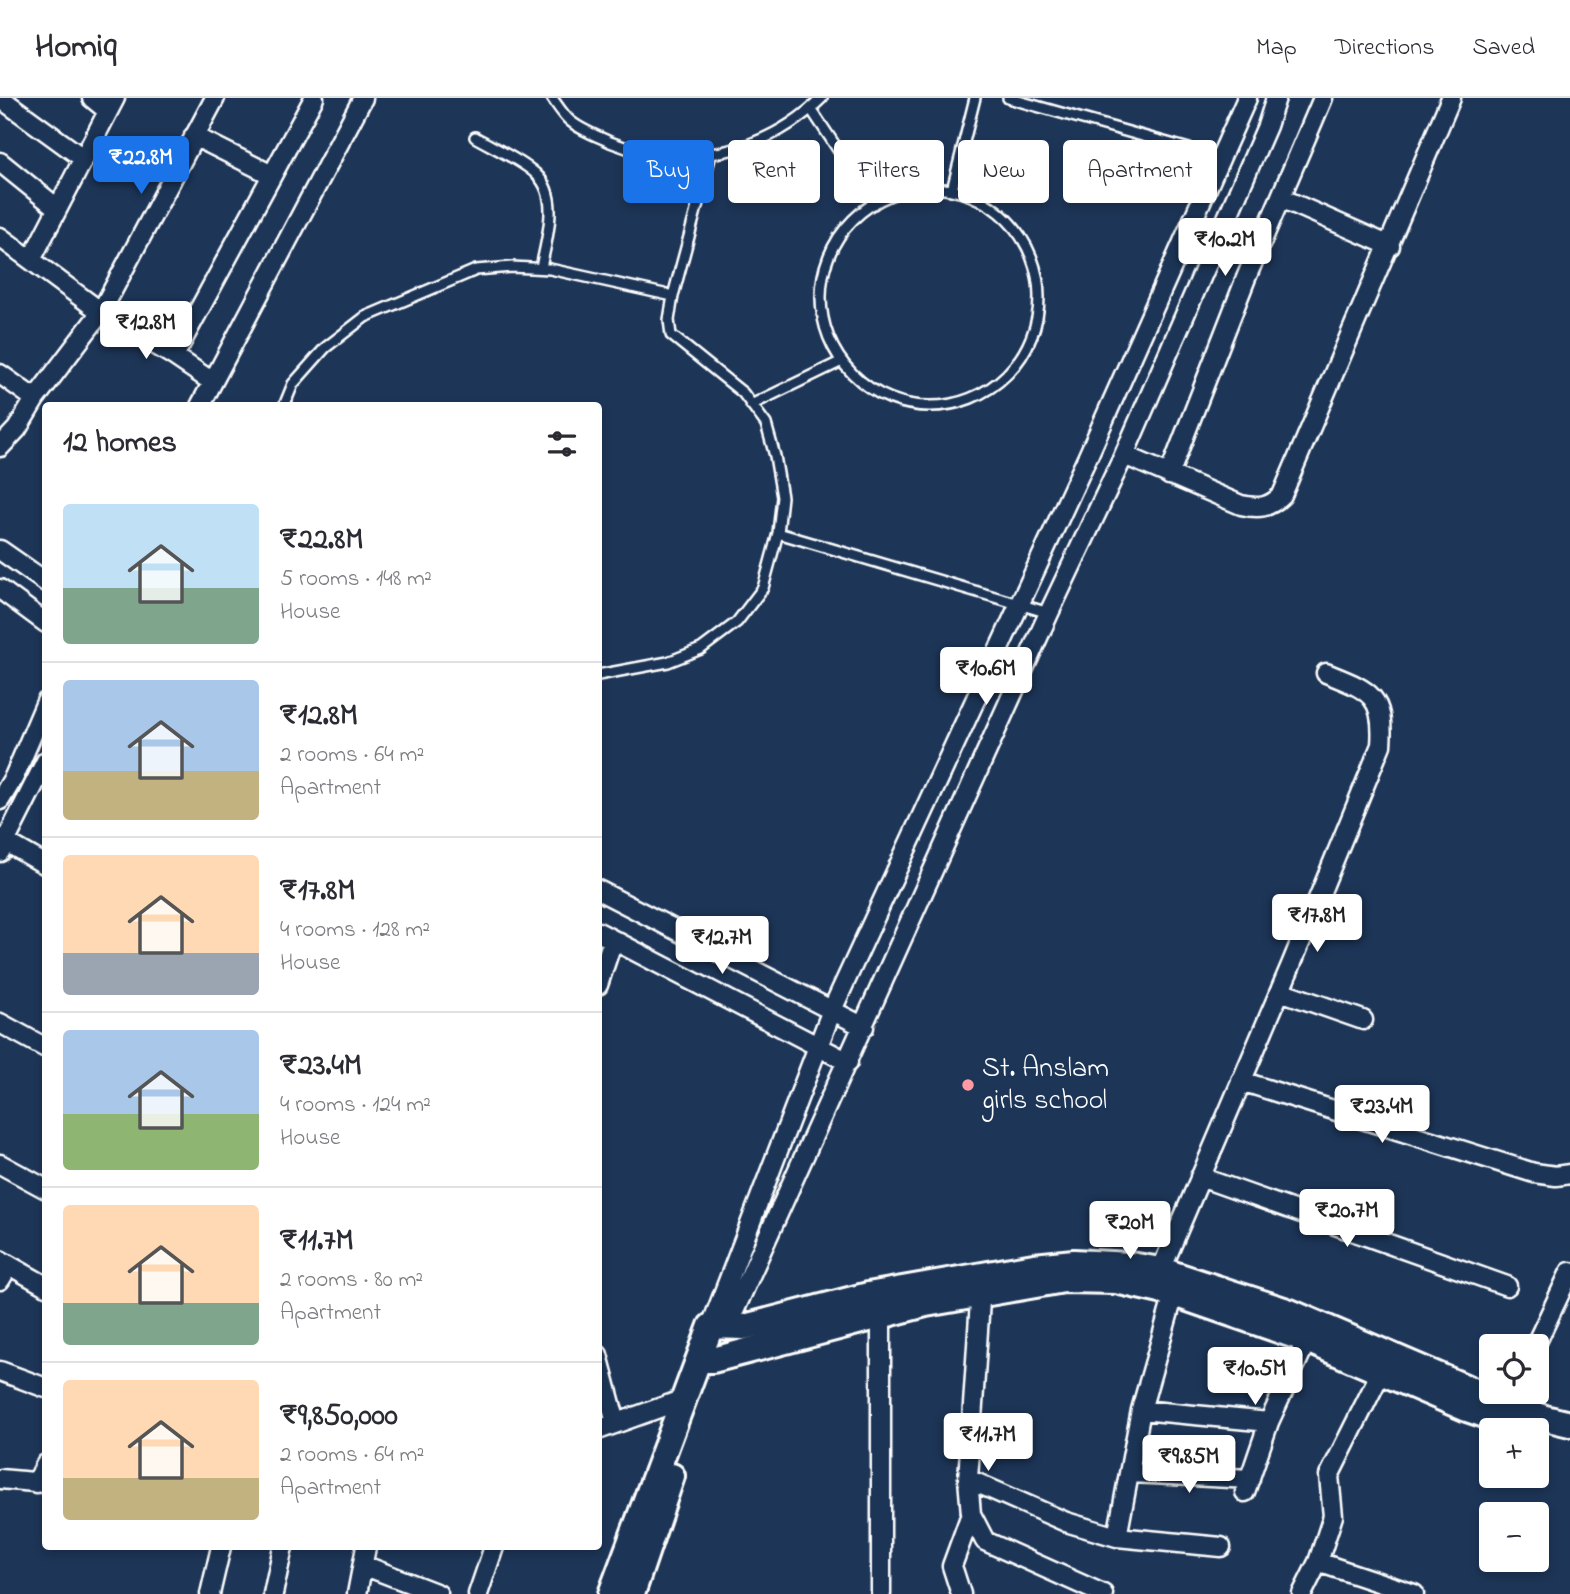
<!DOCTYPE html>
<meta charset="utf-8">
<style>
body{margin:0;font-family:"Indie Flower",sans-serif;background:#f2f2f3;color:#2b2b33;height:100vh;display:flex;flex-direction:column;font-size:26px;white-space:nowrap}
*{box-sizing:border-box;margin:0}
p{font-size:23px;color:#7c7c81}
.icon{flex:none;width:38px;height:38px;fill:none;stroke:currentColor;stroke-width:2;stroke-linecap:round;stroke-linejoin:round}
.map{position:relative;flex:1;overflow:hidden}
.sheet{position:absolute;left:42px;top:304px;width:560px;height:1148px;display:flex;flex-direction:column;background:#fff;border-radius:7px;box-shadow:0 4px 10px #0003}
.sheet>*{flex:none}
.guide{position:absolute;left:623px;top:42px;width:665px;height:63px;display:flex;gap:14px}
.fabs{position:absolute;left:1479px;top:1236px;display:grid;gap:14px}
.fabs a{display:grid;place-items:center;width:70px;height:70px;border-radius:7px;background:#fff;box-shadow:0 4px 10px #0003;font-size:35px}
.price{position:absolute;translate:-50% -60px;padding:0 16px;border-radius:7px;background:#fff;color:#222;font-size:23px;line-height:46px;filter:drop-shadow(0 2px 4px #0008)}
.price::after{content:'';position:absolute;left:50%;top:42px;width:21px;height:16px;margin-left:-10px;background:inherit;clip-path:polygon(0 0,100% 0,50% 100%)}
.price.on{background:#1a73e8;color:#fff}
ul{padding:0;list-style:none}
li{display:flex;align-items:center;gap:21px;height:175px;padding:0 21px}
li+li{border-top:2px solid #e1e1e2}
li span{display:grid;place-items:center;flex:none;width:196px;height:140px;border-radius:7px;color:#555}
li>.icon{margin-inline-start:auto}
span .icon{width:84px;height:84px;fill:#fffc;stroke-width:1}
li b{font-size:30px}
h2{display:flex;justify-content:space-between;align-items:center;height:84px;padding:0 21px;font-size:30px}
.tag{padding:0 24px;border-radius:7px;background:#fff;box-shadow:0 4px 10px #0003;font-size:24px;line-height:63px}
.tag.on{background:#1a73e8;color:#fff}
header{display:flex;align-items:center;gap:42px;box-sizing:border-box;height:98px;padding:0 35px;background:#fff;border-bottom:2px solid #e1e1e2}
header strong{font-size:33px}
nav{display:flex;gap:38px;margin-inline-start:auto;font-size:24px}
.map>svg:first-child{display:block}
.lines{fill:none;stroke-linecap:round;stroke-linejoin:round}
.lane-casing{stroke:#fff;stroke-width:14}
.street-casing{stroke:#fff;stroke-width:23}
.secondary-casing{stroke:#fff;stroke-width:30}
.lane{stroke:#1d3557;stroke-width:9}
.street{stroke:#1d3557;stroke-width:18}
.secondary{stroke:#1d3557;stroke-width:24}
.poi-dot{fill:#ff9aa2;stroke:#1d3557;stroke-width:2.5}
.labels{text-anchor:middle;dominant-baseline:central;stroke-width:5;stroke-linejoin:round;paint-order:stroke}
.poi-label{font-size:28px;fill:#fff;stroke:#1d3557;text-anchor:start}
</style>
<header>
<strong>Homiq</strong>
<nav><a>Map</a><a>Directions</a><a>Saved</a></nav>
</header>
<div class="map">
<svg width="1570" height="1496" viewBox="0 0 1570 1496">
<rect width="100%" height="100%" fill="#1d3557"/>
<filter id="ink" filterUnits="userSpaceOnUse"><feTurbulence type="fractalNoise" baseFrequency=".0143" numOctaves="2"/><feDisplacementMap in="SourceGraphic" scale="14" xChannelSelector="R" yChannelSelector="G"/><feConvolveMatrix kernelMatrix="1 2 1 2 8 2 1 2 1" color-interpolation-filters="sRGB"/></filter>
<g filter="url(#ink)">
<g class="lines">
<g class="lane-casing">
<path id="lane" d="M552 0C557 7 562 15 568 21 578 31 597 38 610 44 683 74 766 55 822 0
M1008 0 1221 60
M811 11 874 106
M475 39C492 49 523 63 536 76 561 99 546 142 541 170
M821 199a109 109 0 1 1 218 0a109 109 0 1 1-218 0Z
M952 92 975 0
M751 307 842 263
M284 308 293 286 325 250 365 219 476 172 512 169 550 171 673 198
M778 435 1049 515
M598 577 668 564 701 551 737 524 763 490 778 435 782 399 775 358 766 326 743 295 671 237 669 222 673 198 711 57"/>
</g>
<g class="street-casing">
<path id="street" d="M0 0 84 61
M92 0 108 13
M194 38 272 77
M0 64 57 110
M1281 100 1390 148
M0 139 101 214 174 258 211 283
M31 162 115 0
M174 258 314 0
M0 276 35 301
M200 308 363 0
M0 349 17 331 35 301 101 214 215 0
M1124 357 1241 407C1259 411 1269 410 1282 397L1451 0
M1169 377 1246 180 1323 0
M0 452 46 484
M0 491 46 525
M0 702 14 679 46 604
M6 744 46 767
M0 754 46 663
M598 792 864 929
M598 834 848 964
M598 887 613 842
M1280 893 1363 922
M0 925 46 950
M1241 983 1534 1075 1556 1078 1570 1076
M0 1066 46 1091
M1200 1079 1507 1188
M0 1162 46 1188
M1161 1172 1291 867 1381 647C1385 596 1368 592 1326 575
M0 1182 9 1167
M981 1188 968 1381 971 1416 985 1443 1103 1496
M711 1228 832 912 1088 358 1247 0
M727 1229 1049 515 1124 357 1267 28 1276 0
M1535 1248 1570 1174
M598 1257 616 1325
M0 1273 46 1290
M1141 1312 1269 1324
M1517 1321 1523 1293
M598 1332 684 1301
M1131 1375 1250 1381
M0 1381 46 1385
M968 1381 1066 1424 1117 1439 1221 1449
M36 1385 46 1366
M1245 1394 1269 1324 1307 1242
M1117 1439 1141 1312 1174 1196
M1318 1464 1414 1496
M363 1467 438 1496
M210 1496 221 1449
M273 1496 283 1449
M357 1496 366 1449
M478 1496 494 1449
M881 1496V1216
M961 1496 952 1468 971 1416
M1302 1496 1318 1464 1333 1418 1329 1378 1386 1264"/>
</g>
<g class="secondary-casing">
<path id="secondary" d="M700 1262H713L926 1206 1064 1182 1116 1183 1174 1196 1307 1242 1467 1311 1526 1331
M611 1496 711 1228 744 1229 868 1197 1034 1168 1074 1164 1131 1167 1161 1172 1290 1214 1505 1306 1545 1320 1570 1326
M632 1496 672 1378"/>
</g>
<use href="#lane" class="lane"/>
<use href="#street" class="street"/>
<use href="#secondary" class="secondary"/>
</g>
</g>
<circle class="poi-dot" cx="968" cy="987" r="7"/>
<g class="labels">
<g class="poi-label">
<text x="982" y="971">St. Anslam<tspan x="982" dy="32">girls school</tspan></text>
</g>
</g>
</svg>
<div class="fabs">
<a><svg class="icon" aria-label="locate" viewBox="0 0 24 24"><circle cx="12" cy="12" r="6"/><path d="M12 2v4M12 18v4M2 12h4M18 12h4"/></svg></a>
<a>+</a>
<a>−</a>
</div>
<b class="price on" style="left:141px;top:98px">₹22.8M</b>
<b class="price" style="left:1225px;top:180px">₹10.2M</b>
<b class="price" style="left:146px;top:263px">₹12.8M</b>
<b class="price" style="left:986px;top:609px">₹10.6M</b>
<b class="price" style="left:1317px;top:856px">₹17.8M</b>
<b class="price" style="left:722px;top:878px">₹12.7M</b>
<b class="price" style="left:1382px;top:1047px">₹23.4M</b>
<b class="price" style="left:1347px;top:1151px">₹20.7M</b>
<b class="price" style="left:1130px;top:1163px">₹20M</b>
<b class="price" style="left:1255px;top:1309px">₹10.5M</b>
<b class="price" style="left:988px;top:1375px">₹11.7M</b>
<b class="price" style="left:1189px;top:1397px">₹9.85M</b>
<div class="guide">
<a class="tag on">Buy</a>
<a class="tag">Rent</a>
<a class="tag">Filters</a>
<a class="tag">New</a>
<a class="tag">Apartment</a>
</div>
<section class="sheet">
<h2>12 homes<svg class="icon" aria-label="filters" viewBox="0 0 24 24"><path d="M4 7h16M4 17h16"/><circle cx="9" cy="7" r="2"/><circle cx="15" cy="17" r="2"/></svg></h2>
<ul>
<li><span style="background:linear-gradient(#bfe0f5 60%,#7fa58c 0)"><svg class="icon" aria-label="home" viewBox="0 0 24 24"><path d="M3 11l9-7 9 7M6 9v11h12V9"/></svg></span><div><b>₹22.8M</b><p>5 rooms · 148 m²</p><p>House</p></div></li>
<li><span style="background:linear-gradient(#a9c7e8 65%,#c2b280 0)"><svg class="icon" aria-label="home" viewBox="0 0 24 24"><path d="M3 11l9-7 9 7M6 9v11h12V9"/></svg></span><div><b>₹12.8M</b><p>2 rooms · 64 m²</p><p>Apartment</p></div></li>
<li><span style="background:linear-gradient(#ffd9b3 70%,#9aa5b1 0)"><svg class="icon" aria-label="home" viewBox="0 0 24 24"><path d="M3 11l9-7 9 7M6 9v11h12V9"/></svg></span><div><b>₹17.8M</b><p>4 rooms · 128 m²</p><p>House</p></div></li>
<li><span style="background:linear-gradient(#a9c7e8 60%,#8fb573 0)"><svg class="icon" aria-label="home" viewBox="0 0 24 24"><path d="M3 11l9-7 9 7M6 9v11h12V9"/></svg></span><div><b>₹23.4M</b><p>4 rooms · 124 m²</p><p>House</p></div></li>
<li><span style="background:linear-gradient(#ffd9b3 70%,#7fa58c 0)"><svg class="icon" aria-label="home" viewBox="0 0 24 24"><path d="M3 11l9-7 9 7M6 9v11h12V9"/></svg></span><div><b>₹11.7M</b><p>2 rooms · 80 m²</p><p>Apartment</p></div></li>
<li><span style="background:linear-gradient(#ffd9b3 70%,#c2b280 0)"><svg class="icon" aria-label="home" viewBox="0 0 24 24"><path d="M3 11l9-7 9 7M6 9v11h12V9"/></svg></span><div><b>₹9,850,000</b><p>2 rooms · 64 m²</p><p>Apartment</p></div></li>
</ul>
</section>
</div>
